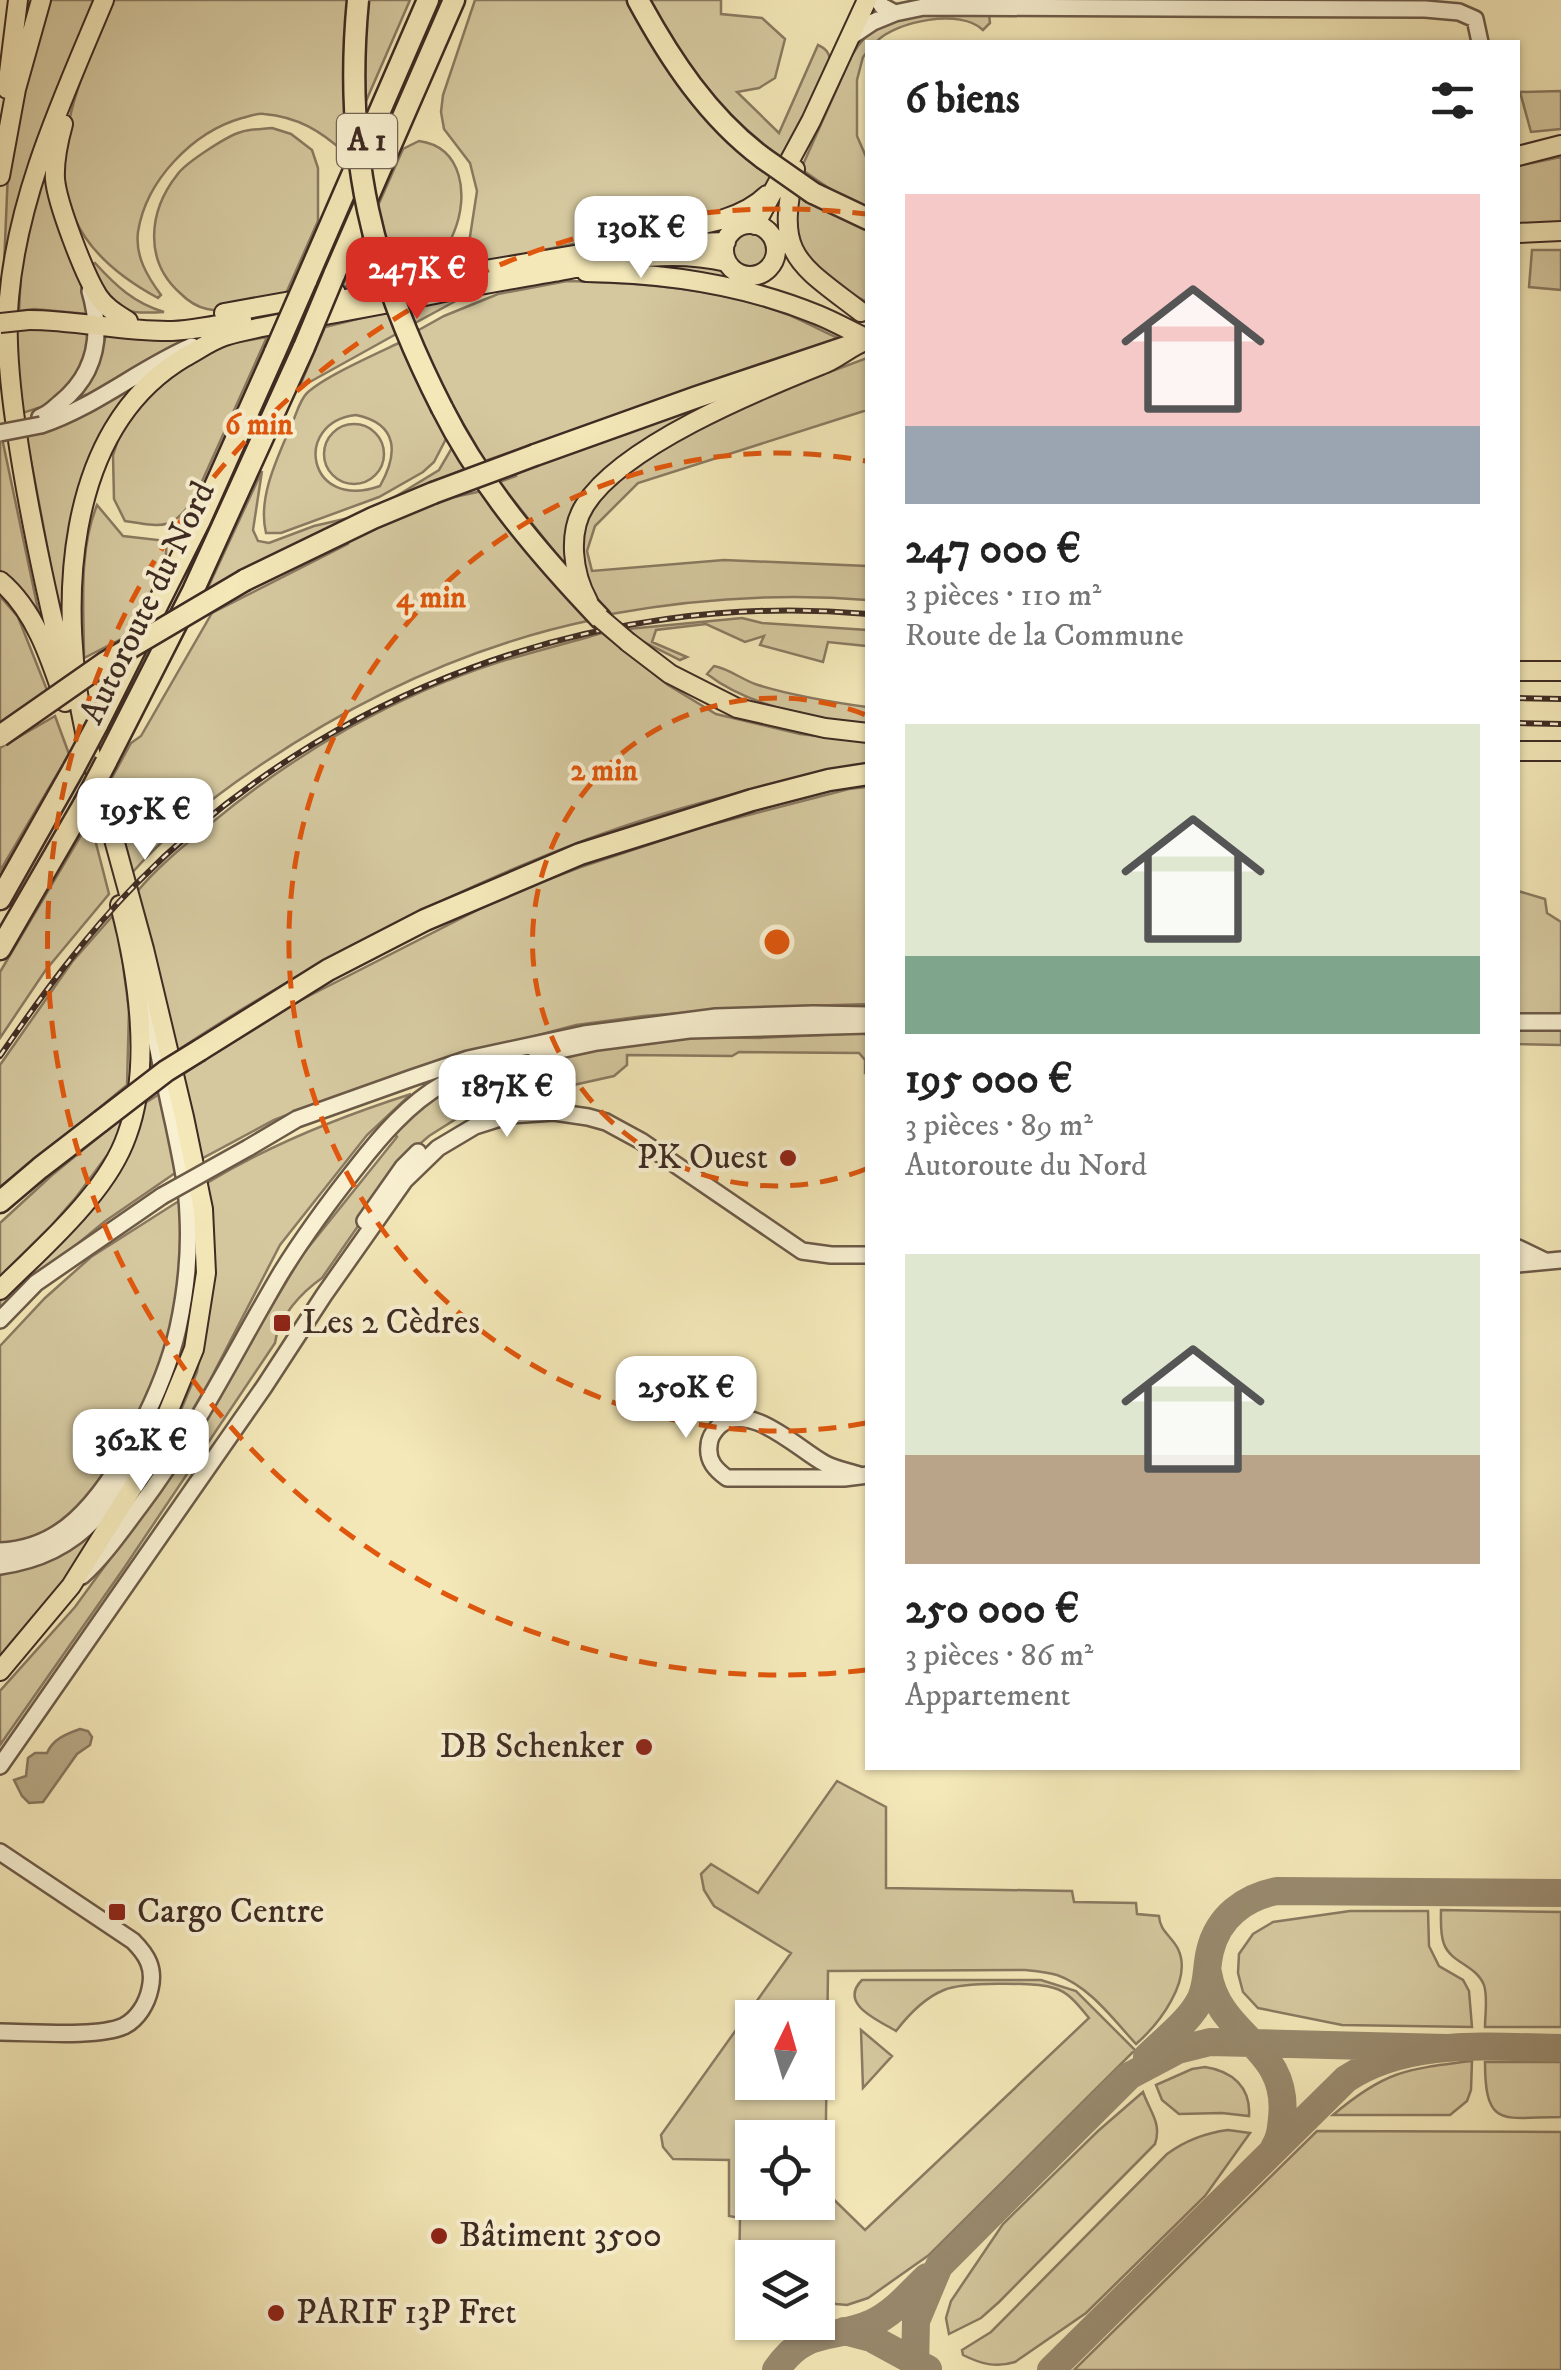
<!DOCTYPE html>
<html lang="fr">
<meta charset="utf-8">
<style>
body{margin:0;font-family:"IM FELL DW Pica",serif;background:#f2f2f2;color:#222;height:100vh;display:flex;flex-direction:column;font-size:38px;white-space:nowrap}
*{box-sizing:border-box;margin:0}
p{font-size:32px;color:#767676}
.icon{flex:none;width:55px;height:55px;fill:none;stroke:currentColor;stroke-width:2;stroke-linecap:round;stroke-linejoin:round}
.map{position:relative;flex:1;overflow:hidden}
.side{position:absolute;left:865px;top:40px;width:655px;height:1730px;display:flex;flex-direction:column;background:#fff;border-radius:0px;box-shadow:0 2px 8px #0004}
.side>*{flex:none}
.needle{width:65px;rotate:5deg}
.controls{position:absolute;left:735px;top:2000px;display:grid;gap:20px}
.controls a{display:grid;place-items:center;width:100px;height:100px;border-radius:0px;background:#fff;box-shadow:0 2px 8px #0004;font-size:50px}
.price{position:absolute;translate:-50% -85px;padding:0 22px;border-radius:20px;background:#fff;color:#222;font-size:32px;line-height:65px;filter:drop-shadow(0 2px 5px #0008)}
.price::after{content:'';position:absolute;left:50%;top:60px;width:30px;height:22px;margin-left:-15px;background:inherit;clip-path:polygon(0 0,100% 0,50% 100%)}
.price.selected{background:#d93025;color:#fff}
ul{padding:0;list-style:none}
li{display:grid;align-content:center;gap:20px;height:530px;padding:0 40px}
li span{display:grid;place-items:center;height:310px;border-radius:0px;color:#555}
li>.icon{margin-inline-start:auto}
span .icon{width:180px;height:180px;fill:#fffc;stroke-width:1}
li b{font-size:42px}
h2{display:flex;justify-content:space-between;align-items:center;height:120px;padding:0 40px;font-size:42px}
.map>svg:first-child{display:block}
.green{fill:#d5c89f;stroke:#8a7a61;stroke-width:2.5;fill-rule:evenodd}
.water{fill:#b6a885;stroke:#86765e;stroke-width:2.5}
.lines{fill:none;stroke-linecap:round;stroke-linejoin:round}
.taxiway{stroke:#998a6e;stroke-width:28}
.minor-casing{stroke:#6c5a48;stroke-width:20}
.major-casing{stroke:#3e2b23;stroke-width:22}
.highway-casing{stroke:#3e2b23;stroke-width:25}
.minor{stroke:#f8f0d1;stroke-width:15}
.major{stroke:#f4e8b8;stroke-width:18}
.highway{stroke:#f4e8b8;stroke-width:20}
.rail-casing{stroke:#3e2b23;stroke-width:6}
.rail{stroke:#f8f0d1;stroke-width:2.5;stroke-dasharray:8;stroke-linecap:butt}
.minor-bridge-casing{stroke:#6c5a48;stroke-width:20;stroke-linecap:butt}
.major-bridge-casing{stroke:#3e2b23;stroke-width:22;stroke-linecap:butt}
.highway-bridge-casing{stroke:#3e2b23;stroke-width:25;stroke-linecap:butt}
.minor-bridge{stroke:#f8f0d1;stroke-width:15}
.major-bridge{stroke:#f4e8b8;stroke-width:18}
.highway-bridge{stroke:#f4e8b8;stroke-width:20}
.ring{fill:none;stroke:#e0570d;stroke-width:5;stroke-dasharray:18 12}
.poi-dot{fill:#8f2418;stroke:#f8f0d1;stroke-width:4}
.labels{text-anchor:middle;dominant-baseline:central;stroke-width:8;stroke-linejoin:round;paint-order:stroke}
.shield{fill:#f8f0d1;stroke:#766657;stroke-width:2.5}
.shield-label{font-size:32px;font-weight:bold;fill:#3e2b23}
.street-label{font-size:35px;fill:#3e2b23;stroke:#f8f0d1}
.poi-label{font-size:35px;fill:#3e2b23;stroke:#f8f0d1;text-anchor:start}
.centre{fill:#e0570d;stroke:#f8f0d1;stroke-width:5}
.ring-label{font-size:30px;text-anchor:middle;font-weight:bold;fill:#e0570d;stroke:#f8f0d1;stroke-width:8;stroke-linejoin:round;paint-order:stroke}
</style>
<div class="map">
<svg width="1561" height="2370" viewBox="0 0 1561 2370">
<rect width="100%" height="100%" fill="#f4e8b8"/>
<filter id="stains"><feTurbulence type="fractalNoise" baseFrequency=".002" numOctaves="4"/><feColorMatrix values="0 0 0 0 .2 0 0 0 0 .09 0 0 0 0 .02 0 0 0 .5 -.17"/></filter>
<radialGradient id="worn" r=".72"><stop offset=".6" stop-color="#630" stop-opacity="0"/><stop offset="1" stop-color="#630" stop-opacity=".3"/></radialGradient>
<path class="green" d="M47 0H95L17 206 4 266 8 171 20 102Z
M112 0H349V149L345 153C321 131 298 117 264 114 257 113 250 116 242 118 193 132 146 180 138 232 135 256 147 276 161 295L158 298C17 222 63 119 112 0Z
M366 0H410L363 108 362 49Z
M475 0H633L772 176 764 190 749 205 712 216 538 251 473 267 467 256 477 191 470 163 444 129 441 112 443 95Z
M649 0H721V14L762 18 785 39 775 78 759 88 737 92 779 133 818 45C827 49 830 54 830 63L784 159C725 119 692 71 654 12Z
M981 12 989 14 990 23 983 30C961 8 896 21 876 42H868L867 52 863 57 857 80V136L867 159V207L833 191 801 169 852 55C859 43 872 28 885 21 906 11 957 13 981 12Z
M1561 91V129L1531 132 1520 92Z
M272 128 291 134 312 150 318 168V221L284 298C260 303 230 314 207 309 197 307 187 300 180 293 144 261 148 212 177 175 185 163 227 136 241 132 250 129 262 129 272 128Z
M419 141C463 147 469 196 454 232 448 246 443 255 440 271L399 277 392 259 374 262 379 280 342 287 403 149Z
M1561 157V225L1518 227V166Z
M46 163 79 276 88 314 34 309 19 311 22 255Z
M796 191 867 228V302C850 294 808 263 799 246 790 229 791 208 796 191Z
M733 250a17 17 0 1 1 34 0a17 17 0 1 1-34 0Z
M1532 250H1561V290L1529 287Z
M651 260 721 267 734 279 758 282 775 292 652 267 649 264Z
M95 263C116 286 134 303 164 312 115 315 110 308 90 265Z
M567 281C642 283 718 288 789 315 806 322 822 331 838 338L485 461 440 383 417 331 444 316 498 294Z
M463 297 415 323 409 307Z
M390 311 398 333 299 388 325 327Z
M15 327 89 330C89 353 76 380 59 396 49 406 35 409 22 413Z
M106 335 190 338 95 392 80 397 95 372Z
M267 337 195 497C173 531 163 527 125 521L114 499 113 455 121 431 157 384 188 361 228 344Z
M403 341 448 435 434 462 423 472 379 497 281 533H266C257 496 279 455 293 421 297 412 300 400 307 393 325 376 378 353 403 341ZM356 415C399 424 398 454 380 486 307 512 292 422 356 415Z
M867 358V410L638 483 595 526 587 551 592 571 724 560 867 566V600C782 593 695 599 611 614L592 595 584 580 579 543 594 499 650 455 683 434 765 396Z
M140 380C125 403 107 427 95 452 68 508 65 559 65 619L61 620 26 434Z
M715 401 655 437 576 505 567 529 571 572 499 482 516 476 514 469Z
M324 454a30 30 0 1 1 60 0a30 30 0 1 1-60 0Z
M0 438H2L43 633 0 573Z
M453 446 468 468 385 503 439 470Z
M262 471 253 530 258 541 269 543 314 526 353 517 205 594Z
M482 491 515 537 592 620C472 645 359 698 259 766 213 797 168 832 131 874L108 785 131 743 141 736 212 613 348 544 350 537 449 493 455 497Z
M97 505 123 536 167 541 165 565 129 635 84 658C84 608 78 552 97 505Z
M0 596 18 617 47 690 0 726Z
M742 618 762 623 867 630V646L828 642 823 662 760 645 764 636 745 642 706 624 656 630 652 642 687 657 680 660 638 639 628 629Z
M602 633 668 685 716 714 800 734 867 742V763C773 784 678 805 588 839 442 894 305 966 175 1052L136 893C158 866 187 843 214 821 297 752 396 695 499 662 533 652 568 643 602 633Z
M714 666C730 669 742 680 758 685 794 696 831 702 867 707V725C814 717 751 708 707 674Z
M55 716 69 754 0 871V748Z
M867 787V1004L747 1008 644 1016 576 1025 426 1065 334 1097 274 1120 201 1159 182 1075 230 1042 299 1001 505 896 581 867 702 827 849 789Z
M90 820 109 894 45 971 0 1038V972Z
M1518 891 1545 899 1547 913 1561 922V1014L1518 1013Z
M116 912 129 1010 127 1085 0 1190V1065L72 962Z
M1518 1030H1561V1045L1518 1044Z
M864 1033 867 1036V1073H865V1060L859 1053 739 1052 732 1056 627 1055V1065L614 1076 497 1102 464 1114 429 1136 408 1154 322 1278C302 1292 278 1317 275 1343L124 1568 0 1745V1691L75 1607 192 1446 234 1369 303 1254 397 1137 395 1134 427 1102 462 1081 492 1071 629 1044 691 1037 759 1038Z
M161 1093 178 1171 104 1222 0 1308V1301L91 1209 142 1105Z
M411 1094 367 1135 280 1245 208 1384 154 1475 151 1474 168 1441 197 1372 209 1297 210 1215 207 1183C271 1144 339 1117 411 1094Z
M123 1117V1129L108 1154 77 1196 50 1227 0 1276V1223L51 1176Z
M182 1199C182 1243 182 1286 173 1329 161 1385 100 1502 52 1532 35 1542 18 1543 0 1546V1346L45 1298 91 1257Z
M115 1500 67 1577 0 1659V1573C62 1563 74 1542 115 1500Z
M837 1781 886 1807V1888L1072 1891 1074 1902 1136 1903 1137 1914 1159 1916C1160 1932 1171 1935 1178 1949 1193 1980 1159 2024 1136 2044 1113 2019 1089 1986 1057 1975 1047 1972 1035 1971 1025 1970L828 1971 825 2191 865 2230 1089 2018C1079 2006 1069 1992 1054 1988 1034 1982 962 1982 944 1990 924 1998 909 2014 896 2031 878 2020 838 2004 862 1980H1041L1076 1991 1135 2050 929 2255 868 2298 847 2305 836 2304 819 2298V2306L818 2258H752V2293L747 2292 748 2278H739L740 2218 729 2216V2160L673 2159 663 2147 661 2135 791 1953 714 1906 704 1890 701 1874 711 1864 758 1893ZM752 2018H818V2082H752ZM752 2138H818V2202H752Z
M1441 1910 1561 1912V2027H1485C1485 2014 1488 1998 1484 1985 1476 1965 1451 1963 1444 1944 1440 1934 1441 1921 1441 1910Z
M1350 1911H1428L1429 1946 1439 1966 1463 1980 1469 1991 1472 2027 1342 2025 1258 2008 1243 1992 1238 1973 1239 1954 1253 1934 1273 1922Z
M861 2030 892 2056 863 2088Z
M1472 2061 1471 2090 1467 2101 1450 2115H1333C1385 2071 1406 2069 1472 2061Z
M1485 2062H1561V2117C1504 2117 1485 2130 1485 2062Z
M1205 2067C1232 2071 1251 2087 1249 2116L1222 2113 1179 2114 1162 2100 1156 2085 1192 2069Z
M1143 2092C1150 2112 1162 2123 1155 2144L999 2302 981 2318 949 2334 946 2318 951 2301 1003 2224 1098 2131Z
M1228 2130 1250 2133 1205 2196 1086 2313 1015 2362C996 2368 981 2364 963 2355L962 2350 991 2332 1167 2154C1186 2140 1205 2133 1228 2130Z
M1317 2131 1561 2132V2370H1074Z"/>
<path class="water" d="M80 1729 88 1731 92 1737 90 1745 77 1754 43 1802 29 1803 22 1796 14 1780 26 1776 28 1758 35 1753H47C53 1739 66 1734 80 1729Z"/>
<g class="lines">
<path class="taxiway" d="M1208 1973C1219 2039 1290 2045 1282 2118 1281 2130 1280 2138 1274 2148
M1147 2057C1165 2039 1190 2021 1201 1998 1208 1982 1206 1967 1210 1951 1218 1917 1245 1897 1277 1891L1561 1893
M844 2331 871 2338 928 2369
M776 2370C806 2326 832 2341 872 2323 894 2313 910 2293 927 2277
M915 2370 916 2321 939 2266 1129 2076 1178 2050 1210 2042 1446 2048
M1051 2370 1346 2079C1409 2038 1489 2047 1561 2048"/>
<g class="minor-casing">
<path id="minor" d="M878 0 882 6 895 13
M852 36 873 22 895 13 924 7 1425 9 1459 12 1475 19 1480 42
M40 417C49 414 53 409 60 403 96 374 103 335 90 291
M41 425C95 407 139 369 192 346
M1518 1022H1561
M537 1055 597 1042 689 1030 868 1025
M248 1148 297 1119 412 1078 468 1059 584 1034 716 1017 813 1014 868 1015
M365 1221 403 1167 418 1152
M1518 1248 1543 1260
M1518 1264 1561 1260
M0 1320 36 1283 162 1196
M859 1475C847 1471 833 1469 822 1462 796 1447 748 1400 719 1426 714 1431 709 1439 709 1446 707 1461 716 1470 727 1478H844L868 1475
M0 1551C28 1550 54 1539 75 1520 120 1479 165 1386 178 1328 186 1291 190 1252 188 1215 187 1184 180 1154 174 1125 165 1085 157 1045 149 1006L138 986
M0 1566C88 1554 117 1497 152 1424
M82 1576C104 1556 121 1531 140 1506 195 1433 235 1351 281 1273 304 1236 329 1202 356 1168 380 1137 409 1103 443 1084 456 1077 471 1072 485 1066
M0 1766 264 1387 324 1295 405 1180 438 1148 475 1126 510 1115 554 1112 588 1117 606 1122 641 1141 802 1251 831 1255H868
M0 1852 133 1941C147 1955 155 1968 150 1989 147 2003 138 2019 124 2026 98 2038 31 2032 0 2032"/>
</g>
<g class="major-casing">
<path id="major" d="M7 89 18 0
M63 124C58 142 54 160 55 179 57 203 84 274 98 296 105 307 117 314 128 321
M1518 156 1561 145
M795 169C775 256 796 262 861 312
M0 176 16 89 41 0
M724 250a26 26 0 1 1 52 0a26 26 0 1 1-52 0Z
M755 225 811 121 867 0
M1518 233 1561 231
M666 244 726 242
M594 249C612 244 629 238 648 234 688 225 736 225 767 195
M586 272C664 273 745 285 818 315 835 322 851 331 868 339
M341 300 450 276 605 250
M224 313 336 293
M29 320C77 320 124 332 172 331 196 330 219 325 242 320
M0 581C35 610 51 660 65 702
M588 601C573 574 567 533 585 505 622 446 756 391 821 365 838 359 850 346 868 340
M628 642 670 674 737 708 825 728 868 733
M1518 671H1561
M66 675C46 593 28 511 16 427 10 385 5 340 9 298 18 193 64 96 104 0
M1518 751H1561
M0 1290C29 1261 61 1233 87 1201 103 1182 119 1158 127 1135 152 1067 138 974 120 905
M0 1671 71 1586 136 1482 157 1439 194 1349 206 1273 203 1209 184 1117 144 949 86 737C58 612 61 430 185 357 198 350 212 340 225 336 247 329 271 326 292 321 340 312 387 304 435 294 474 285 514 279 554 272 612 261 668 248 727 262"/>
</g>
<g class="highway-casing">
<path id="highway" d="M638 0C670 59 708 117 763 158
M813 193 868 219
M334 275 454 0
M306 281 428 0
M442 408C481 486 540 555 600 618
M535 455 697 397 852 345
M245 580 373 518 433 493
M97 725 200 520 275 352
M106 762 193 591 304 347
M0 899 74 768
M0 949 84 804
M200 1050 328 970 425 920 580 854 752 800 829 780 868 774
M0 1202 40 1168 101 1121"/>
</g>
<use href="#minor" class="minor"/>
<use href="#major" class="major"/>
<use href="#highway" class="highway"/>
<g class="rail-casing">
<path id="rail" d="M1518 698 1561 699
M1518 723 1561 724
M0 1056C42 995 85 936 136 884 326 691 598 590 868 614"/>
</g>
<use href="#rail" class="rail"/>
<g class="minor-bridge-casing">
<path id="minor-bridge" d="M0 433 41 425
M162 1196 248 1148"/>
</g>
<g class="major-bridge-casing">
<path id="major-bridge" d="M0 323 29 320
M600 618 628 642"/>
</g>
<g class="highway-bridge-casing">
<path id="highway-bridge" d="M358 0C343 154 372 271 442 408
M763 158 813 193
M304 347 334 275
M275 352 306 281
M433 493 535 455
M0 736 106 662 245 580
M74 768 97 725
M84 804 106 762
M101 1121 166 1071 200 1050"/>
</g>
<use href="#minor-bridge" class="minor-bridge"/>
<use href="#major-bridge" class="major-bridge"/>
<use href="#highway-bridge" class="highway-bridge"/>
</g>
<g class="ring">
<path d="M866 1169A244 244 0 1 1 866 715"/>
<path d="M866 1423A489 489 0 1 1 866 461"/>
<path d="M866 1670A733 733 0 1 1 866 214"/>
</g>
<g class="poi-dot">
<circle cx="788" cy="1158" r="10"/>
<rect x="272" y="1313" width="20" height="20" rx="5"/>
<circle cx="644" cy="1747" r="10"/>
<rect x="107" y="1902" width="20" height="20" rx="5"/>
<circle cx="439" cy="2236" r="10"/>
<circle cx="276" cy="2313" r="10"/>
</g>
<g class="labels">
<rect class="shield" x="337" y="114" width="60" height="54" rx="8"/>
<g class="shield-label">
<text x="367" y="141">A 1</text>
</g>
<g class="street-label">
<text transform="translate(148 603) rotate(-64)">Autoroute du Nord</text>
</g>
<g class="poi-label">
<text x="768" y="1158" text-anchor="end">PK Ouest</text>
<text x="302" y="1323">Les 2 Cèdres</text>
<text x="624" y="1747" text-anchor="end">DB Schenker</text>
<text x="137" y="1912">Cargo Centre</text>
<text x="459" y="2236">Bâtiment 3500</text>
<text x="296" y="2313">PARIF 13P Fret</text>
</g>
</g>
<circle cx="777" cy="942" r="15" class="centre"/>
<g class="ring-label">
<text x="259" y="434">6 min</text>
<text x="431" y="607">4 min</text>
<text x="604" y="780">2 min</text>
</g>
<rect width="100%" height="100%" filter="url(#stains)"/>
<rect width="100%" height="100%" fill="url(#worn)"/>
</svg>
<div class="controls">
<a><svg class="needle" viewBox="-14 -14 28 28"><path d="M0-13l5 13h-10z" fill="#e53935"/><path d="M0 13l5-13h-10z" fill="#767676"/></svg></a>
<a><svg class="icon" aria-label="locate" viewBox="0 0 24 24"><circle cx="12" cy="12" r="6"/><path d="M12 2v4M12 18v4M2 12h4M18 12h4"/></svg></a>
<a><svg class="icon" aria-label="layers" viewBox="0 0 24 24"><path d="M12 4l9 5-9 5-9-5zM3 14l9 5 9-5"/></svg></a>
</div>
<b class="price" style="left:641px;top:281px">130K €</b>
<b class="price selected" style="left:417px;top:322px">247K €</b>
<b class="price" style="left:145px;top:863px">195K €</b>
<b class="price" style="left:507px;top:1140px">187K €</b>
<b class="price" style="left:686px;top:1441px">250K €</b>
<b class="price" style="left:141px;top:1494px">362K €</b>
<section class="side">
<h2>6 biens<svg class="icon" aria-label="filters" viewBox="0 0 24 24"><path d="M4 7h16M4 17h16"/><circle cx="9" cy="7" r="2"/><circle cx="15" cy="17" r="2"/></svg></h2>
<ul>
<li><span style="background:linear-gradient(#f6c9c9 75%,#9aa5b1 0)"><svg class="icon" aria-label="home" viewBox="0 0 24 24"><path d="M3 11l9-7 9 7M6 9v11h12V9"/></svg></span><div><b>247 000 €</b><p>3 pièces · 110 m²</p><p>Route de la Commune</p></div></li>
<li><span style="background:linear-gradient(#dfe7d0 75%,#7fa58c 0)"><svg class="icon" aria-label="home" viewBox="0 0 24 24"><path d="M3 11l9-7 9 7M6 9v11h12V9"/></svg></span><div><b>195 000 €</b><p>3 pièces · 89 m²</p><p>Autoroute du Nord</p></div></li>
<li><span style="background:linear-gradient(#dfe7d0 65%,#b9a48a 0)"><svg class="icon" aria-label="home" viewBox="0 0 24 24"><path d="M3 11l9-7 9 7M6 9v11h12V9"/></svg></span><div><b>250 000 €</b><p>3 pièces · 86 m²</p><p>Appartement</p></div></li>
</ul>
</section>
</div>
